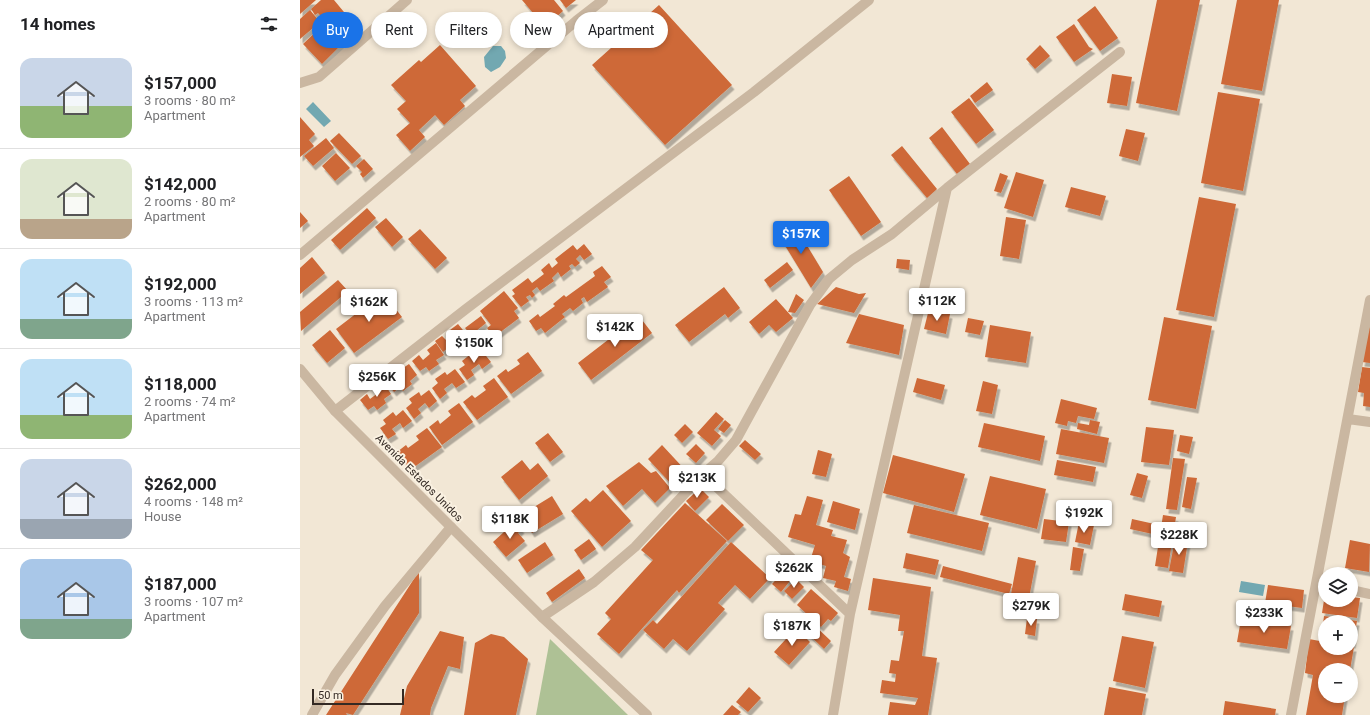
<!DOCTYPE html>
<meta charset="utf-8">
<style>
body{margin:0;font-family:Roboto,sans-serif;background:#f6f6f6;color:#202124;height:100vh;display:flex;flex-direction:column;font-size:15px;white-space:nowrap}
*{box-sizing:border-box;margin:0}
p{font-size:13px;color:#757577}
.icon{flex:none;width:22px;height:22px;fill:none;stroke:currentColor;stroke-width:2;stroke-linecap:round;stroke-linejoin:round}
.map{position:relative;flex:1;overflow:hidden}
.sheet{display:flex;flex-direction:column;background:#fff;width:300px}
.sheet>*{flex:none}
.banner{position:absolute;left:12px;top:12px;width:380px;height:36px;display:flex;gap:8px}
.buttons{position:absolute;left:1018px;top:567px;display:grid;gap:8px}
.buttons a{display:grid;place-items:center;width:40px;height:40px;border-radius:50%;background:#fff;box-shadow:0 2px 6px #0003;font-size:20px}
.scale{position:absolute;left:12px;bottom:10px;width:92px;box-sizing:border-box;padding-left:4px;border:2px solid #342a24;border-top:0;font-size:11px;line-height:14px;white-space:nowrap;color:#342a24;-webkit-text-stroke:3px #faf1e1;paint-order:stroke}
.price{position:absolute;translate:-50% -34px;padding:0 9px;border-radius:4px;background:#fff;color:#222;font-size:13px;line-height:26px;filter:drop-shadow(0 1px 2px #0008)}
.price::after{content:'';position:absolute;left:50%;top:24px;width:12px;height:9px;margin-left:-6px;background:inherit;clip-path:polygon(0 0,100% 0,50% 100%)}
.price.current{background:#1a73e8;color:#fff}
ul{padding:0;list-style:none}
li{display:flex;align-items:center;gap:12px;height:100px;padding:0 20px}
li+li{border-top:1px solid #e0e0e0}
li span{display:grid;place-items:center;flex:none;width:112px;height:80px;border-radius:12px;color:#555}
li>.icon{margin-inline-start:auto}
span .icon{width:48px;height:48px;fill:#fffc;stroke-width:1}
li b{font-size:17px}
h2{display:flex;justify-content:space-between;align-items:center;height:48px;padding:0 20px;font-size:17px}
.tag{padding:0 14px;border-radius:18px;background:#fff;box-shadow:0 2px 6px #0003;font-size:14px;line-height:36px}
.tag.current{background:#1a73e8;color:#fff}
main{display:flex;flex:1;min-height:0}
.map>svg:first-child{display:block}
.green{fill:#aec195}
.water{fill:#72a8b1}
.building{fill:#ce6937;filter:url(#shadow)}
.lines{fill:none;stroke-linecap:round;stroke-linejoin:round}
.minor{stroke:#cab7a1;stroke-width:10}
.tertiary{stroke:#cab7a1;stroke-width:10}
.labels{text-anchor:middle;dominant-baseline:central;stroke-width:4;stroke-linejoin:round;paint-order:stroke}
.street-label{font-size:11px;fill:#342a24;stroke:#faf1e1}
</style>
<main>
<section class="sheet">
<h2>14 homes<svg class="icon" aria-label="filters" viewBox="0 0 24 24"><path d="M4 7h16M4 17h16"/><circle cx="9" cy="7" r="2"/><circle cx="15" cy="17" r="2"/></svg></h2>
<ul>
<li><span style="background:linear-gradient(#c9d6e8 60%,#8fb573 0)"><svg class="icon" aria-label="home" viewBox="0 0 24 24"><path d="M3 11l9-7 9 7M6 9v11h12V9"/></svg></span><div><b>$157,000</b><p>3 rooms · 80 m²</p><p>Apartment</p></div></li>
<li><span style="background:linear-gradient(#dfe7d0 75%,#b9a48a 0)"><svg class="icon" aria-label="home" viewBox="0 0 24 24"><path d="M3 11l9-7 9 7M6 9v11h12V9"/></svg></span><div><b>$142,000</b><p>2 rooms · 80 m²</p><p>Apartment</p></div></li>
<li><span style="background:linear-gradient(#bfe0f5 75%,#7fa58c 0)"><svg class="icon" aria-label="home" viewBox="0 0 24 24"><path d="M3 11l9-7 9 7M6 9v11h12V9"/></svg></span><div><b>$192,000</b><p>3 rooms · 113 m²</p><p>Apartment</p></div></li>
<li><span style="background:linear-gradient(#bfe0f5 70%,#8fb573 0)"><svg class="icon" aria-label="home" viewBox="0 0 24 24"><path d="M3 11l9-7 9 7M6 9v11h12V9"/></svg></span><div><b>$118,000</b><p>2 rooms · 74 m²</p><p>Apartment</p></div></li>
<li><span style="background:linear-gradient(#c9d6e8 75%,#9aa5b1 0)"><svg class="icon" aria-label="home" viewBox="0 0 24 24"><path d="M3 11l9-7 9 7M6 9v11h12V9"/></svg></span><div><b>$262,000</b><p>4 rooms · 148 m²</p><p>House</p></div></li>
<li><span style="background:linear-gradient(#a9c7e8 75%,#7fa58c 0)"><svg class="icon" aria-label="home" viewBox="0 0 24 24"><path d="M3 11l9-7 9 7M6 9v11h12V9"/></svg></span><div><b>$187,000</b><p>3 rooms · 107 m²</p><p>Apartment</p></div></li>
</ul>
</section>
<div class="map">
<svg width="1070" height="715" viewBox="0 0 1070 715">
<defs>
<filter id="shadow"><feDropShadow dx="2.5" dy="4.5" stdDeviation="0" flood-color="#0004"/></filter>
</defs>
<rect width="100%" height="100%" fill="#f2e7d5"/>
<path class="green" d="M250 639 328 715H236Z"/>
<path class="water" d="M193 46H201L205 51 206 58 200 67 191 72 185 67 184 57Z
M13 102 31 121 24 127 6 109Z
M941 581 965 585 963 596 939 592Z"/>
<path class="building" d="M0 0H16L0 14Z
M21 0H34L58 29 43 42 18 13 15 15 11 9Z
M222 0H254L263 11 245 27Z
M260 0H276L266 8Z
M857 0H900L877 111 836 103Z
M937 0H979L962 91 921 84Z
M359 5 432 85 365 145 292 65Z
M795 6 818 38 800 51 777 20Z
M10 10 20 22 0 39V19Z
M24 24 43 43 22 64 3 44Z
M774 24 789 47 793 49 774 62 756 37Z
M140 45 176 86 160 100 165 106 144 125 135 115 119 130 125 137 110 151 96 135 110 123 97 109 106 101 91 85 119 60 121 62Z
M740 45 750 56 735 69 726 59Z
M812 74 832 77 827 106 807 103Z
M687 82 693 90 675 103 670 96Z
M918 92 960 99 943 191 901 183Z
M669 98 694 130 676 144 651 112Z
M0 117 15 134 9 140 14 146 0 157Z
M642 127 670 164 657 174 629 138Z
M826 129 845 133 838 161 819 156Z
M39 133 61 156 52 164 30 141Z
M26 138 34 148 13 166 4 156Z
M602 146 637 189 627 198 591 155Z
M36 153 50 168 35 181 22 166Z
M64 159 73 169 63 178 60 174 62 172 56 166Z
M716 172 744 180 733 217 704 208Z
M700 173 708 176 701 193 694 191Z
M549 176 581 222 561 236 529 190Z
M771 187 806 196 800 216 765 207Z
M899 197 936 204 914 317 876 310Z
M67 208 76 218 40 250 31 240Z
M0 212 8 221 0 228Z
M706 217 726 220 719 259 700 256Z
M86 218 103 237 92 247 75 227Z
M494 224 523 272 511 288 478 234Z
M120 229 147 258 135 269 108 239Z
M284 244 292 254 284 260 280 255 276 259 280 263 275 267 272 264 269 266 271 269 261 277 258 272 252 278 254 281 240 291 237 287 232 291 235 295 232 298 230 295 226 297 229 301 221 307 212 296 215 294 212 290 228 278 232 283 244 274 241 270 249 263 252 268 258 263 255 259 273 245 277 250Z
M12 257 25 273 0 294V268Z
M597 259 610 260 609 270 596 268Z
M487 262 493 270 470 288 464 280Z
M302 266 311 277 304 282 308 287 287 302 284 297 281 299 283 303 273 311 270 308 262 314 265 317 245 333 241 328 236 331 229 321 238 314 240 317 255 306 253 304 264 295 266 297 295 276 293 272Z
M38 280 48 291 1 331 0 312Z
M424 287 440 308 428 318 425 314 389 342 375 325Z
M536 287 559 294 566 293 554 313 517 304Z
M204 291 218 308 214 311 219 318 194 337 187 328 191 325 180 311Z
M83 293 102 317 54 353 36 329Z
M496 294 504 300 495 313 488 312Z
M476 299 493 318 476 332 469 325 459 334 449 322Z
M629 309 650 314 646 334 624 329Z
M559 314 604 325 599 355 546 343Z
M181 316 186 323 171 335 165 328Z
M339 316 352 333 291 380 278 363Z
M864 317 912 326 896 409 848 400Z
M668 318 684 321 680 335 665 332Z
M158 324 167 335 159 341 162 344 152 351 149 347 143 352 135 341 142 336 146 340 153 335 150 330Z
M1070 324V363L1062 362Z
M690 325 731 332 726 363 685 357Z
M30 330 45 348 27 363 12 345Z
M136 343 144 355 136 360 139 364 129 371 126 367 120 371 112 361 119 355 123 360 130 354 127 350Z
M182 351 191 362 182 369 179 364 171 370 174 375 167 380 159 369 165 365 162 361 172 353 174 357Z
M228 352 242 371 211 394 197 376 206 369 208 372 220 364 217 360Z
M109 364 117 375 110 381 112 384 103 391 100 387 94 392 86 381 93 376 96 380 104 375 100 370Z
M1062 367 1070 368V407L1063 406 1064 393 1058 392Z
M155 369 165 382 156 388 152 383 144 389 147 393 140 399 132 388 138 383 135 379 145 372 147 375Z
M194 378 208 397 177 420 163 402 172 395 175 398 186 390 183 386Z
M617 378 645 385 641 400 613 392Z
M683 381 698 385 692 414 676 411Z
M83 382 91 394 84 399 86 403 77 410 74 406 68 410 60 400 67 394 70 399 78 393 74 389Z
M129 390 137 401 129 408 125 403 118 409 121 413 114 419 106 408 112 403 109 399 119 392 121 396Z
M761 399 797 408 794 419 778 416 776 423 768 421 767 426 755 423Z
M159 403 173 422 142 445 129 427 138 420 140 424 151 415 148 411Z
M103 410 112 421 103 428 100 423 92 429 96 434 88 439 80 428 86 424 83 420 93 412 96 416Z
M416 412 424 419 414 430 421 436 412 446 397 433Z
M425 420 431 425 424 433 418 429Z
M790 420 800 422 797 434 777 429 778 423 789 425Z
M684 423 745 436 740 461 678 447Z
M385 424 393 432 382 443 374 435Z
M846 427 874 430 869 465 841 462Z
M127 428 142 447 110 470 97 452 106 445 108 448 119 440 116 436Z
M761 429 809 438 804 463 756 454Z
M248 433 263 452 250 462 235 443Z
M880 435 893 437 889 454 877 451Z
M445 440 461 454 455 460 439 446Z
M396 444 405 453 396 463 386 454Z
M362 445 388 473 374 487 348 459Z
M518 450 532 454 526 477 512 474Z
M593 455 665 474 654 512 583 493Z
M873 458 885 459 877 510 866 509Z
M222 460 230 470 238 463 248 476 219 500 201 477Z
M757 460 796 467 793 482 754 475Z
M339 462 351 473 356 471 370 488 355 503 342 489 323 506 306 486Z
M837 473 848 476 842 498 830 495Z
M690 476 746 489 737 529 680 515Z
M887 477 897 478 891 509 882 507Z
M400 488 409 497 395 511 386 501Z
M303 490 331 521 302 547 271 511 286 498 290 502Z
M252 496 263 514 232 533 221 515Z
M507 496 523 500 516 525 533 530 531 536 547 540 543 553 550 557 544 577 551 579 548 591 534 587 536 581 523 578 526 566 510 561 515 545 488 537 495 514 501 515Z
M533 501 560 509 555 530 527 522Z
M385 503 427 541 379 593 377 590 319 654 297 634 311 619 305 613 353 560 341 550Z
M422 504 444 525 428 541 406 520Z
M614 505 689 523 682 551 607 533Z
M863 515 876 517 868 568 855 566Z
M744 519 769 522 766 542 741 539Z
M832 519 859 525 857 535 830 529Z
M215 522 222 529 218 533 225 541 206 557 193 542Z
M779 522 794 525 790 545 775 542Z
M289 539 296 549 281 560 274 550Z
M875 539 888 541 883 573 869 571Z
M1050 540 1070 544 1069 572 1045 568Z
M245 542 253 555 227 573 218 560Z
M431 542 470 578 450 599 435 585 418 603 425 609 387 651 373 639 364 649 343 630 353 620 357 624Z
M773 547 784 549 780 571 770 570Z
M606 553 639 560 635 575 603 568Z
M718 557 736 561 729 598 711 594Z
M643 566 712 584 709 594 640 577Z
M279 569 285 578 252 602 246 593Z
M486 569 494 576 481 592 472 584Z
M119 571V613L53 715 46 713 47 715H26Z
M573 578 631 587 622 656 637 658 628 715H588L590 702 615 705 618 698 580 693 582 680 595 682 596 674 589 673 591 660 599 661 604 631H598L600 615 568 610Z
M496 579 504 587 492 599 484 591Z
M968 585 1004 590 1002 608 965 603Z
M511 589 538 613 531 621 528 619 521 627 497 605Z
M825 594 862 601 859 617 822 610Z
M1051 597 1060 598 1057 618 1022 613 1024 600H1051Z
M1024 616 1057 621 1053 644H1051V622H1025V640L1021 639Z
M727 618 737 619 735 636 725 634Z
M941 619 991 626 987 649 937 642Z
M512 623 531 641 524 649 505 631Z
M496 628 510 642 489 665 474 652Z
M140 631 164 637 160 669 148 666 131 708 130 715H100L107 686Z
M191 634 204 637 228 659 216 715H164L175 643Z
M822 636 854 642 845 688 813 681Z
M1009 639 1025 642V648L1054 647 1050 670H1025V696H1045L1042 715H1006L1013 675 1005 673Z
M449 687 461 698 448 712 436 702Z
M809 687 846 694 842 715H804Z
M925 701 976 709 975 715H923Z
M432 705 441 712 438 715H423Z"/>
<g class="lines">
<path class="minor" d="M0 83 19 77 107 0
M0 255 276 21 303 0
M35 411 166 309 454 92 569 0
M1048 419 1070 422
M403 474 550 614
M1051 590 1070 594
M242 617 294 582 335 547 403 474 418 461 436 440 510 305 529 279 552 260 592 234 647 188 820 52
M12 715 35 675 85 606 151 527
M533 715 550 614 647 188
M991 715 1070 300"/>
<path class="tertiary" d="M0 369 35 411 151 527 242 617 347 715"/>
</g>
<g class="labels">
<g class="street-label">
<text transform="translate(119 478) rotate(45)">Avenida Estados Unidos</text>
</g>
</g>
</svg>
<div class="buttons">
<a><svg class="icon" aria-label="layers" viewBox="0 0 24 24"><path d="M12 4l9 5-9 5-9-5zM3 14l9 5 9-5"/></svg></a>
<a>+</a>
<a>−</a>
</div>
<div class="scale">50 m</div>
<b class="price current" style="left:501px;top:255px">$157K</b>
<b class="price" style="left:637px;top:322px">$112K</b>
<b class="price" style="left:69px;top:323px">$162K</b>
<b class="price" style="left:315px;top:348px">$142K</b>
<b class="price" style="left:174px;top:364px">$150K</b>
<b class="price" style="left:77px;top:398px">$256K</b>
<b class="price" style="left:397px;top:499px">$213K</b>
<b class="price" style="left:784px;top:534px">$192K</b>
<b class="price" style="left:210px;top:540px">$118K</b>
<b class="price" style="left:879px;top:556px">$228K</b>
<b class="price" style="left:494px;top:589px">$262K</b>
<b class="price" style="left:731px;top:627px">$279K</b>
<b class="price" style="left:964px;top:634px">$233K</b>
<b class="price" style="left:492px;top:647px">$187K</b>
<div class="banner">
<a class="tag current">Buy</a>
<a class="tag">Rent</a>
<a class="tag">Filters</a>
<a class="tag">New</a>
<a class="tag">Apartment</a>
</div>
</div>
</main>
